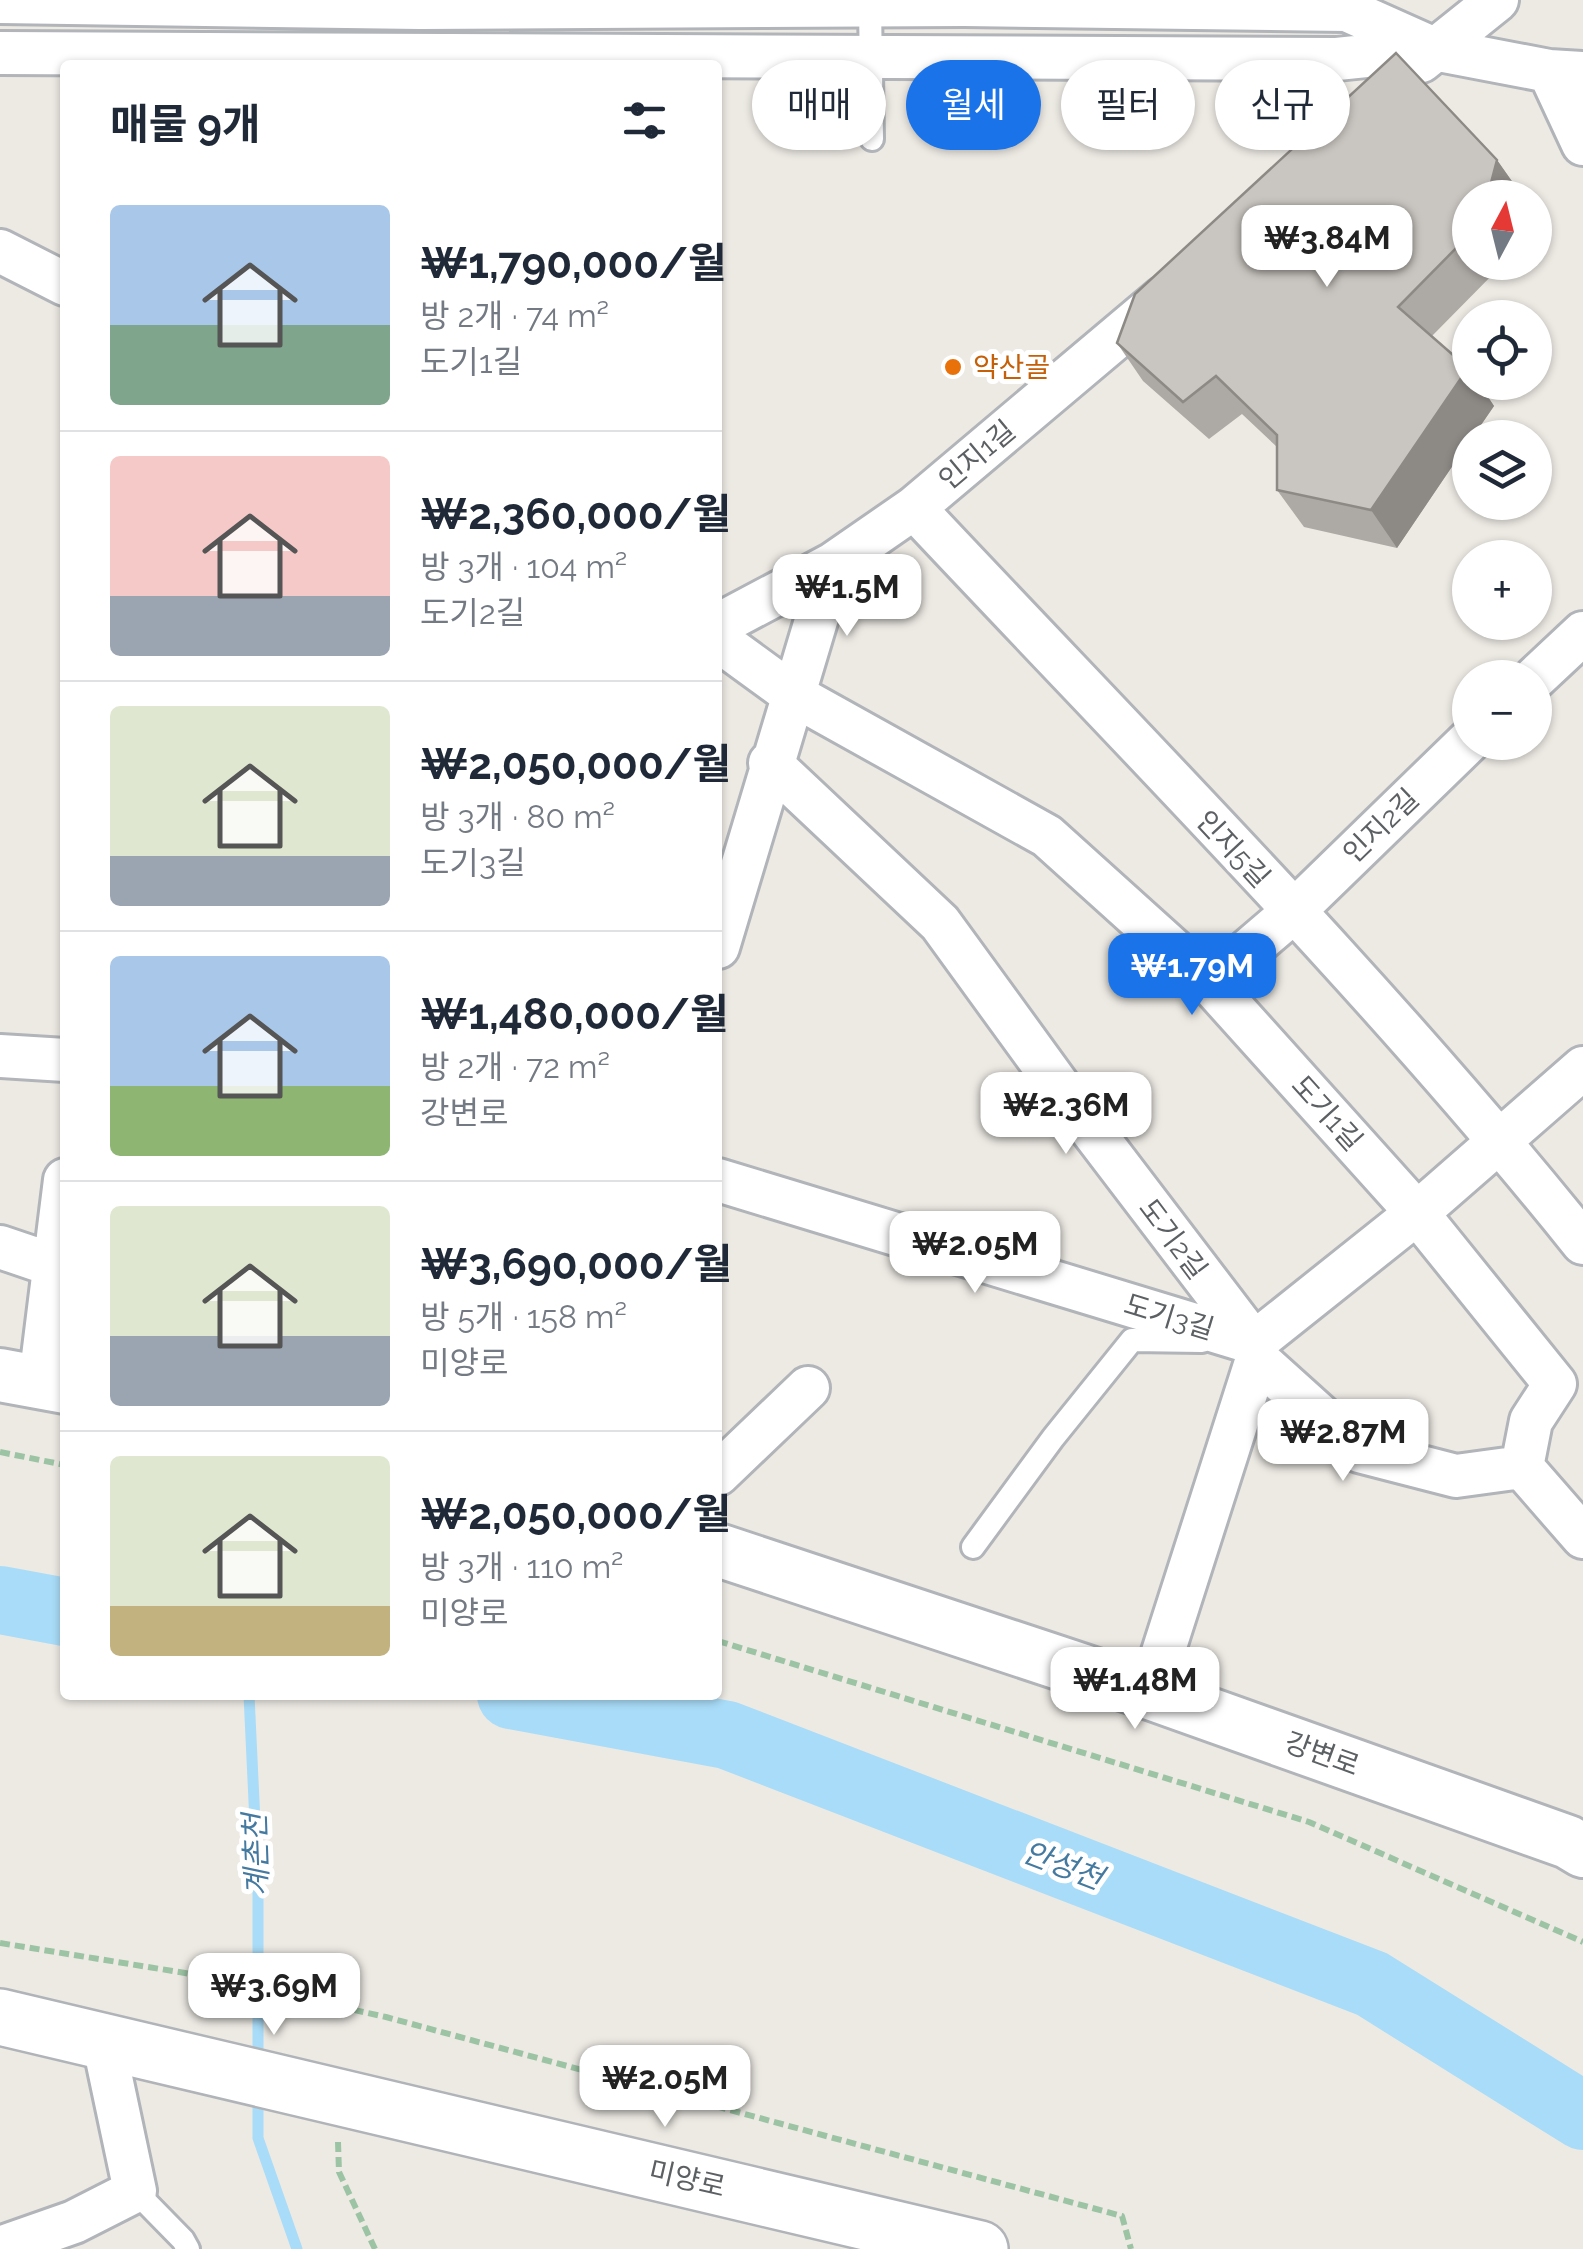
<!DOCTYPE html>
<html lang="ko">
<meta charset="utf-8">
<style>
body{margin:0;font-family:Raleway,"Noto Sans KR",sans-serif;background:#f2f2f3;color:#1f2937;height:100vh;display:flex;flex-direction:column;font-size:38px;white-space:nowrap}
*{box-sizing:border-box;margin:0}
p{font-size:32px;color:#747a83}
.icon{flex:none;width:55px;height:55px;fill:none;stroke:currentColor;stroke-width:2;stroke-linecap:round;stroke-linejoin:round}
.map{position:relative;flex:1;overflow:hidden}
.details{position:absolute;left:60px;top:60px;width:662px;height:1640px;display:flex;flex-direction:column;background:#fff;border-radius:10px;box-shadow:0 2px 8px #0004}
.details>*{flex:none}
.banner{position:absolute;left:752px;top:60px;width:680px;height:90px;display:flex;gap:20px}
.needle{width:65px;rotate:7deg}
.fabs{position:absolute;left:1452px;top:180px;display:grid;gap:20px}
.fabs a{display:grid;place-items:center;width:100px;height:100px;border-radius:50%;background:#fff;box-shadow:0 2px 8px #0004;font-size:50px}
.price{position:absolute;translate:-50% -85px;padding:0 22px;border-radius:20px;background:#fff;color:#222;font-size:32px;line-height:65px;filter:drop-shadow(0 2px 5px #0008)}
.price::after{content:'';position:absolute;left:50%;top:60px;width:30px;height:22px;margin-left:-15px;background:inherit;clip-path:polygon(0 0,100% 0,50% 100%)}
.price.current{background:#1a73e8;color:#fff}
ul{padding:0;list-style:none}
li{display:flex;align-items:center;gap:30px;height:250px;padding:0 50px}
li+li{border-top:2px solid #e0e1e3}
li span{display:grid;place-items:center;flex:none;width:280px;height:200px;border-radius:10px;color:#555}
li>.icon{margin-inline-start:auto}
span .icon{width:120px;height:120px;fill:#fffc;stroke-width:1}
li b{font-size:42px}
h2{display:flex;justify-content:space-between;align-items:center;height:120px;padding:0 50px;font-size:42px}
.chip{padding:0 35px;border-radius:45px;background:#fff;box-shadow:0 2px 8px #0004;font-size:35px;line-height:90px}
.chip.current{background:#1a73e8;color:#fff}
.map>svg:first-child{display:block}
.lines{fill:none;stroke-linecap:round;stroke-linejoin:round}
.stream{stroke:#a9dcf8;stroke-width:11}
.river{stroke:#a9dcf8;stroke-width:68}
.service-casing{stroke:#b1b4b8;stroke-width:28}
.minor-casing{stroke:#b1b4b8;stroke-width:48}
.tertiary-casing{stroke:#b1b4b8;stroke-width:58}
.secondary-casing{stroke:#b0b4b8;stroke-width:60}
.path{stroke:#9cc4a4;stroke-width:6;stroke-dasharray:10 5;stroke-linecap:butt}
.service{stroke:#fff;stroke-width:22}
.minor{stroke:#fff;stroke-width:42}
.tertiary{stroke:#fff;stroke-width:52}
.secondary{stroke:#fff;stroke-width:55}
.wall{fill:#ada9a5}
.shaded-wall{fill:#8d8a86}
.building{fill:#c9c5c0;stroke:#8d8a86;stroke-width:2.5}
.food-dot{fill:#e8710a;stroke:#fff;stroke-width:4}
.labels{text-anchor:middle;dominant-baseline:central;stroke-width:10;stroke-linejoin:round;paint-order:stroke}
.food-label{font-size:28px;fill:#c56008;stroke:#fff;text-anchor:start}
.street-label{font-size:28px;fill:#5c6063;stroke:#fff}
.water-label{font-size:30px;font-style:italic;fill:#4479a0;stroke:#fff}
</style>
<div class="map">
<svg width="1583" height="2249" viewBox="0 0 1583 2249">
<rect width="100%" height="100%" fill="#edeae4"/>
<g class="lines">
<path class="stream" d="M249 1695 258 1886V2062
M258 2095V2138L297 2249"/>
<path class="river" d="M0 1600 65 1612
M511 1695 727 1735 1372 1984 1583 2116"/>
<g class="service-casing">
<path id="service" d="M870 6 872 139
M973 1547 1053 1438 1132 1340 1202 1341
M135 2191 183 2240 188 2249"/>
</g>
<g class="minor-casing">
<path id="minor" d="M0 2 420 8 964 5 1347 10 1434 49 1549 71 1583 73
M0 53 1337 59 1433 49
M1421 61 1497 0
M1549 71 1583 144
M0 251 65 284
M914 508C1140 749 1376 985 1583 1243
M718 625 833 564 914 508 1163 298
M718 640 792 694 1047 836 1210 983 1417 1213 1555 1384
M1535 678 1583 633
M770 763 940 923 1068 1099 1254 1343 1257 1359 1359 1451 1456 1476 1522 1467
M718 947 833 564
M1210 983 1293 912 1470 740
M0 1056 65 1060
M718 1180 1254 1343
M0 1247 65 1269
M1254 1343 1417 1213 1583 1068
M40 1381 65 1180
M1555 1384 1531 1421 1522 1467 1583 1537
M718 1474 808 1388
M1150 1693 1257 1359
M0 2248 74 2222 135 2191 103 2040"/>
</g>
<g class="tertiary-casing">
<path id="tertiary" d="M0 1375 65 1387
M718 1550 1150 1693 1568 1842 1583 1851"/>
</g>
<g class="secondary-casing">
<path id="secondary" d="M0 2017 980 2249"/>
</g>
<path class="path" d="M0 1452 65 1465
M718 1641 1309 1822 1583 1942
M0 1943 185 1973 386 2017 1122 2216 1131 2249
M338 2142 339 2172 375 2249"/>
<use href="#service" class="service"/>
<use href="#minor" class="minor"/>
<use href="#tertiary" class="tertiary"/>
<use href="#secondary" class="secondary"/>
</g>
<path class="wall" d="M1396 53 1497 160 1523 197 1470 198V262H1505L1431 337 1468 368 1470 372V382H1478L1494 406 1472 438H1470V440L1397 548 1304 527 1277 490V447L1242 414 1209 439 1143 381 1117 343 1135 294Z"/>
<path class="shaded-wall" d="M1497 160 1523 197V198H1487Z
M1468 368 1470 372V382H1478L1494 406 1472 438H1470V440L1397 548 1371 510Z"/>
<path class="building" d="M1396 53 1497 160 1487 198H1470V234L1398 307 1468 368 1371 510 1277 490V435L1216 376 1183 402 1117 343 1135 294Z"/>
<circle class="food-dot" cx="953" cy="367" r="10"/>
<g class="labels">
<g class="food-label">
<text x="973" y="367">약산골</text>
</g>
<g class="street-label">
<text transform="translate(977 455) rotate(-40)">인지1길</text>
<text transform="translate(1381 826) rotate(-44)">인지2길</text>
<text transform="translate(1233 849) rotate(47)">인지5길</text>
<text transform="translate(1327 1113) rotate(48)">도기1길</text>
<text transform="translate(1173 1239) rotate(53)">도기2길</text>
<text transform="translate(1169 1317) rotate(17)">도기3길</text>
<text transform="translate(1322 1754) rotate(20)">강변로</text>
<text transform="translate(687 2179) rotate(13)">미양로</text>
</g>
<g class="water-label">
<text transform="translate(256 1855) rotate(-92)">계촌천</text>
<text transform="translate(1063 1865) rotate(21)">안성천</text>
</g>
</g>
</svg>
<div class="fabs">
<a><svg class="needle" viewBox="-14 -14 28 28"><path d="M0-13l5 13h-10z" fill="#e53935"/><path d="M0 13l5-13h-10z" fill="#747a83"/></svg></a>
<a><svg class="icon" aria-label="locate" viewBox="0 0 24 24"><circle cx="12" cy="12" r="6"/><path d="M12 2v4M12 18v4M2 12h4M18 12h4"/></svg></a>
<a><svg class="icon" aria-label="layers" viewBox="0 0 24 24"><path d="M12 4l9 5-9 5-9-5zM3 14l9 5 9-5"/></svg></a>
<a>+</a>
<a>−</a>
</div>
<b class="price" style="left:1327px;top:290px">₩3.84M</b>
<b class="price" style="left:847px;top:639px">₩1.5M</b>
<b class="price current" style="left:1192px;top:1018px">₩1.79M</b>
<b class="price" style="left:1066px;top:1157px">₩2.36M</b>
<b class="price" style="left:975px;top:1296px">₩2.05M</b>
<b class="price" style="left:1343px;top:1484px">₩2.87M</b>
<b class="price" style="left:1135px;top:1732px">₩1.48M</b>
<b class="price" style="left:274px;top:2038px">₩3.69M</b>
<b class="price" style="left:665px;top:2130px">₩2.05M</b>
<div class="banner">
<a class="chip">매매</a>
<a class="chip current">월세</a>
<a class="chip">필터</a>
<a class="chip">신규</a>
</div>
<section class="details">
<h2>매물 9개<svg class="icon" aria-label="filters" viewBox="0 0 24 24"><path d="M4 7h16M4 17h16"/><circle cx="9" cy="7" r="2"/><circle cx="15" cy="17" r="2"/></svg></h2>
<ul>
<li><span style="background:linear-gradient(#a9c7e8 60%,#7fa58c 0)"><svg class="icon" aria-label="home" viewBox="0 0 24 24"><path d="M3 11l9-7 9 7M6 9v11h12V9"/></svg></span><div><b>₩1,790,000/월</b><p>방 2개 · 74 m²</p><p>도기1길</p></div></li>
<li><span style="background:linear-gradient(#f6c9c9 70%,#9aa5b1 0)"><svg class="icon" aria-label="home" viewBox="0 0 24 24"><path d="M3 11l9-7 9 7M6 9v11h12V9"/></svg></span><div><b>₩2,360,000/월</b><p>방 3개 · 104 m²</p><p>도기2길</p></div></li>
<li><span style="background:linear-gradient(#dfe7d0 75%,#9aa5b1 0)"><svg class="icon" aria-label="home" viewBox="0 0 24 24"><path d="M3 11l9-7 9 7M6 9v11h12V9"/></svg></span><div><b>₩2,050,000/월</b><p>방 3개 · 80 m²</p><p>도기3길</p></div></li>
<li><span style="background:linear-gradient(#a9c7e8 65%,#8fb573 0)"><svg class="icon" aria-label="home" viewBox="0 0 24 24"><path d="M3 11l9-7 9 7M6 9v11h12V9"/></svg></span><div><b>₩1,480,000/월</b><p>방 2개 · 72 m²</p><p>강변로</p></div></li>
<li><span style="background:linear-gradient(#dfe7d0 65%,#9aa5b1 0)"><svg class="icon" aria-label="home" viewBox="0 0 24 24"><path d="M3 11l9-7 9 7M6 9v11h12V9"/></svg></span><div><b>₩3,690,000/월</b><p>방 5개 · 158 m²</p><p>미양로</p></div></li>
<li><span style="background:linear-gradient(#dfe7d0 75%,#c2b280 0)"><svg class="icon" aria-label="home" viewBox="0 0 24 24"><path d="M3 11l9-7 9 7M6 9v11h12V9"/></svg></span><div><b>₩2,050,000/월</b><p>방 3개 · 110 m²</p><p>미양로</p></div></li>
</ul>
</section>
</div>
